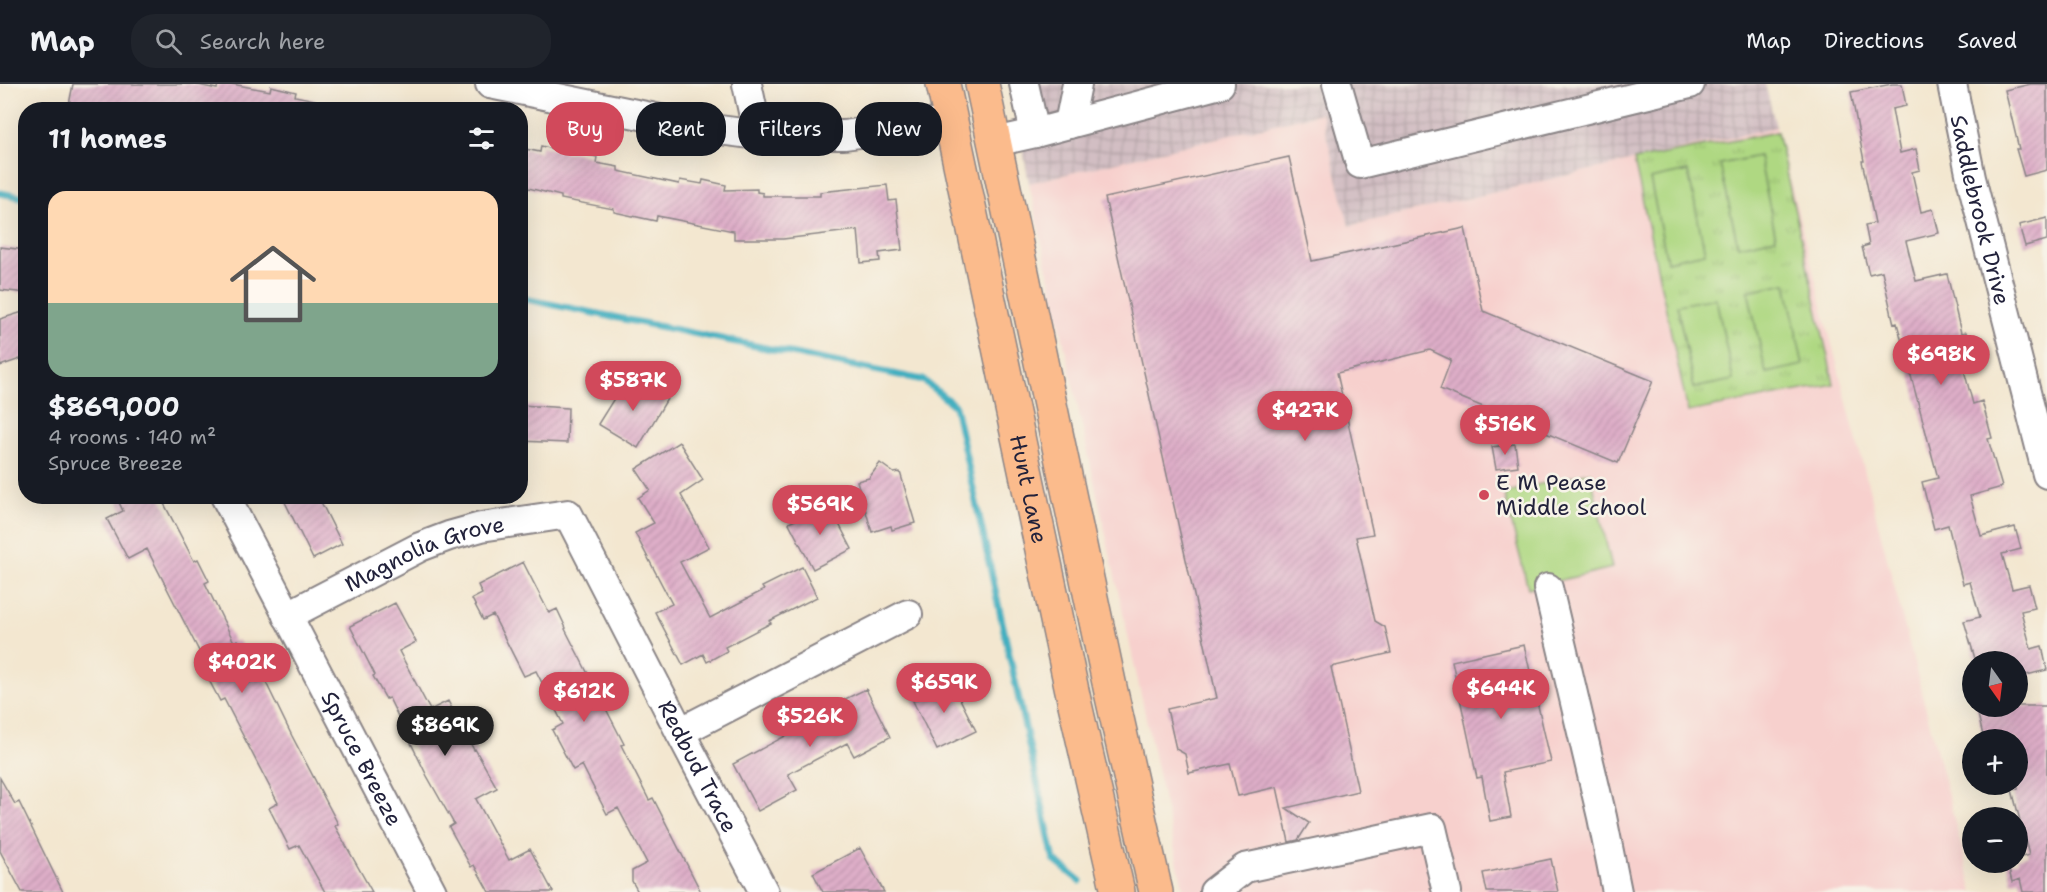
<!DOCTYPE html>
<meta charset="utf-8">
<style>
body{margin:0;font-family:"Shantell Sans",sans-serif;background:#20242c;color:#f1f3f6;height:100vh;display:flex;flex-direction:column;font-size:22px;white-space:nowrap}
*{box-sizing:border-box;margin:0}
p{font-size:20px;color:#9ea1a6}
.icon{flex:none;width:33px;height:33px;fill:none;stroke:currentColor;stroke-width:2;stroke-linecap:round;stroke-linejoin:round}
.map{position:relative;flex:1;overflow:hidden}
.details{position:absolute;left:18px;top:18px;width:510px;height:402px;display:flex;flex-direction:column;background:#171b24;border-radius:24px;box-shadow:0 6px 24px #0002}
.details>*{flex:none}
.banner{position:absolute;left:546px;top:18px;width:570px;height:54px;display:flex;gap:12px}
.needle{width:39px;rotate:166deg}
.buttons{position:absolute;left:1962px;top:567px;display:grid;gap:12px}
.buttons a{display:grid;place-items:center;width:66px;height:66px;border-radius:50%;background:#171b24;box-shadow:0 6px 24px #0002;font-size:30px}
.price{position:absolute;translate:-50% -51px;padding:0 14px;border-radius:21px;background:#d1495b;color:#fff;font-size:20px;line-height:39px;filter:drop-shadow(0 2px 3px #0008)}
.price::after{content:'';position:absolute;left:50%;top:36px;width:18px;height:14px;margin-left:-9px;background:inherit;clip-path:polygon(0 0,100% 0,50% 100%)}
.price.current{background:#222;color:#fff}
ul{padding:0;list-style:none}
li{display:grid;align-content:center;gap:12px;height:318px;padding:0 30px}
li+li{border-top:2px solid #363941}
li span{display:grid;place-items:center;height:186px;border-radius:18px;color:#555}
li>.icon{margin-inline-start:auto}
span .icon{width:108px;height:108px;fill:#fffc;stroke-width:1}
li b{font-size:26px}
h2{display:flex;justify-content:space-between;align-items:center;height:72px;padding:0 30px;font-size:26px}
.pill{padding:0 21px;border-radius:24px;background:#171b24;box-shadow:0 6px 24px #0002;font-size:21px;line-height:54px}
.pill.current{background:#d1495b;color:#fff}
header{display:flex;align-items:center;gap:36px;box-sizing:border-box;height:84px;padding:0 30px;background:#171b24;border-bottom:2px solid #363941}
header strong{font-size:28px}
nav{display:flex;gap:33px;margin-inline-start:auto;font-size:21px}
.search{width:420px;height:54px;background:#20242c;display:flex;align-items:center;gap:15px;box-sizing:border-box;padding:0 21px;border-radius:24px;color:#9ea1a6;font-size:22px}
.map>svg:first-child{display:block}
.built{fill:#f7d0cd}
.industrial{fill:url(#industrial-grid)}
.grass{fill:url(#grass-tufts);stroke:#687d5e;stroke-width:1.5}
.garden{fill:#afd882;stroke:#687d5e;stroke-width:1.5}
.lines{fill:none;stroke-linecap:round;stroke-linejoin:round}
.stream{stroke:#43afc0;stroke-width:7}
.building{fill:url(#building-hatch)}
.minor-casing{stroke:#8a8486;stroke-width:32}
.major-casing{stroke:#8a8486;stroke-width:36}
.minor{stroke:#fff;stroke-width:28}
.major{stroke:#fbbb8c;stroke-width:33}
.poi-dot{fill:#d1495b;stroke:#f7f3e8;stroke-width:2}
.labels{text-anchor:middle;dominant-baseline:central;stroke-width:5;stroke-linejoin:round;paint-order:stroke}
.street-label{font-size:22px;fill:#22223b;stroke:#f7f3e8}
.poi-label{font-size:22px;fill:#22223b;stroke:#f7f3e8;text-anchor:start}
</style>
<header>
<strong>Map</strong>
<div class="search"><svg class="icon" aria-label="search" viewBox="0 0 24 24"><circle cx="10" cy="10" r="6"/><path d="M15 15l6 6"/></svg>Search here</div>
<nav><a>Map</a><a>Directions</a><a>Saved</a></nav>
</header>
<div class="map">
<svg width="2047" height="808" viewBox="0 0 2047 808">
<defs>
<pattern id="industrial-grid" width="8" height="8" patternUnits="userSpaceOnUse" patternTransform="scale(1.5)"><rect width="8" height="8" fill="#d2bec3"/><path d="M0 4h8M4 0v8" fill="none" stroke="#b4a3a8"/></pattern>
<pattern id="grass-tufts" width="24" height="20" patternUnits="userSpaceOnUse" patternTransform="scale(1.5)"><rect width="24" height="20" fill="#afd882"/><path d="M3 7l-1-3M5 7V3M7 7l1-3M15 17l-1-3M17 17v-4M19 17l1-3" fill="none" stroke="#96b971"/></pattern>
<pattern id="building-hatch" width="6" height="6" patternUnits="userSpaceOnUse" patternTransform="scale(1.5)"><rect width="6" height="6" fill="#deaec8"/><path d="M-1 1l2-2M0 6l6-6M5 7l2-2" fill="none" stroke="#be95ad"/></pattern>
</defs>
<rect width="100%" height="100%" fill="#f7f3e8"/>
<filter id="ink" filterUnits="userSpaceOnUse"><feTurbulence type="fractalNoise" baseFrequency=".0167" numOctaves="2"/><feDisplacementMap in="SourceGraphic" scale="12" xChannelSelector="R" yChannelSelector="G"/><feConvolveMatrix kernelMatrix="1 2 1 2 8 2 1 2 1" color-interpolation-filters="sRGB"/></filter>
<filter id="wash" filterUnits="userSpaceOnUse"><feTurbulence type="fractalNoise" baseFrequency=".008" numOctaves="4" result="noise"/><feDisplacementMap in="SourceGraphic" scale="24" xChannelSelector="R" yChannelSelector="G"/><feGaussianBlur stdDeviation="1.35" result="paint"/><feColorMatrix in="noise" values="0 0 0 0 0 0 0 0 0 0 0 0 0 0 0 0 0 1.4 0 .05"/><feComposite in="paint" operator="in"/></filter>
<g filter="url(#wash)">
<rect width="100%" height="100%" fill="#f3e7d0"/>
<path class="built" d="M1321 29 1349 142 1776 43 1973 808H1184L1029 99Z"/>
<path class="industrial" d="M1011 0H1765L1776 43 1349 142 1321 29 1029 99Z"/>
<path class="grass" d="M1777 48 1834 300 1688 328 1634 76Z"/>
<path class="garden" d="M1759 72 1776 154 1738 162 1720 80Z
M1688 87 1705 169 1667 177 1650 95Z
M1786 199 1803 281 1766 289 1748 207Z
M1716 214 1733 296 1694 304 1677 221Z
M1590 388 1612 484 1528 504 1504 409Z"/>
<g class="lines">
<path class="stream" d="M0 109 26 114
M520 214 923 296 955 322 1054 776 1080 797"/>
</g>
<g id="blocks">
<path class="building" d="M73 0H194L217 5 218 0H232L270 7 271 2 296 8 295 12 315 16 314 26H68Z
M1892 0H1902L1906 22 1892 25 1900 69 1916 65 1920 86 1912 88 1921 128 1933 125 1939 149 1906 157 1916 197 1947 190 1961 249 1966 248 1973 272 1961 275 1973 320 1982 317 1992 354 1988 355 2002 403 1970 412 1981 452 2015 443 2021 465 2002 470 2012 505 2029 501 2035 524 2021 527 2031 565 2042 562 2047 586 2018 593V578H1976L1964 537 1980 533 1970 498 1963 500 1948 441 1934 445 1922 398 1938 394 1897 239 1894 240 1882 187 1869 190 1862 163 1869 161 1865 141 1875 139 1862 77H1864L1851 8Z
M2031 0H2047V86L2024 92 2016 65H2019L2005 6Z
M541 62 570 69 571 68 597 73 596 79 618 83V87L679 100 680 96 702 100 703 96 726 101 725 106 757 105V108L763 109V112H820V108L887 101 889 117 896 116 902 166 879 169 880 177 861 179 858 146 783 155H734V147L657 132 656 137 614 128V125L561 115V112L520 102V64L540 68Z
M1289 73 1312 177 1465 144 1483 227 1653 297 1618 379 1440 305 1451 276 1430 266 1337 289 1373 450 1356 453 1375 537 1385 543 1391 569 1331 583 1358 707 1286 724 1309 739 1298 756 1289 758 1277 703 1238 712 1230 680 1189 689 1185 670 1176 665 1167 625 1217 614 1105 114Z
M2047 134V156L2025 162 2019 141Z
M0 163 26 166V209L0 206Z
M26 227V273L0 282V235Z
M628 292 667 315 638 364 598 340Z
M520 321 568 324 567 359 520 357Z
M679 358 703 396 681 411 709 463 680 478 710 534 764 506 762 503 802 483 817 513 769 537 771 539 725 563 727 567 707 578 703 570 683 581 655 528 672 520 635 449 654 439 638 414 650 406 636 385Z
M1515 360 1518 382 1496 385 1492 363Z
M880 379 894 389 900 388 915 439 892 446 891 442 872 448 857 397 869 394Z
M116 412H160L194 477 198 475 209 497 205 499 234 558 238 556 250 577 254 574 292 652 338 740 335 742 372 808H325L299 761 290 765 269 724 278 719 224 615 220 617 199 577 203 575 147 465 128 475 107 435 123 427Z
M282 412H318L342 460 313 475Z
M828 419 852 465 813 485 789 439Z
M523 478 549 529 557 525 566 544 565 545 624 660 621 661 649 716 653 714 701 808H638L632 797V787L647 779 618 724 607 730 582 681 573 686 552 646 563 640 536 587 524 592 493 531 483 536 472 515 482 510 478 501Z
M395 519 416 558 399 567 430 626 448 617 474 666 475 665 497 704 476 715 509 776 530 765 553 808H489L474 781 471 783 449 743 454 740 427 692 389 614 386 615 373 592 375 591 350 542Z
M1524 561 1551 678 1503 688 1511 733 1490 737 1482 693 1477 694 1452 577Z
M949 593 976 647 937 666 913 617 931 608 928 603Z
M866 605 890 653 854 672 847 659 788 690 797 706 758 727 733 680 847 619 845 615Z
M1976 622H2047V808H2023L2020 795 2012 798 2007 778H2018V774L2029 771 2012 706 2018 705V656H1984Z
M0 694 15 720 19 718 63 808H22L0 767Z
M860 764 884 808H823L813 789Z
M1551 775 1558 808H1487L1483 789Z"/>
</g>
</g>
<g filter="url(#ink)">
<use href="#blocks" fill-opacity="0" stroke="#8a8486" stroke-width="1.5"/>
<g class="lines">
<g class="minor-casing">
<g id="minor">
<path d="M490 0 704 44 758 51H844L929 40 952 44"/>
<path d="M747 0 758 51"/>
<path d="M1024 0 1035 49"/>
<path d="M1337 0 1360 80 1690 0"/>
<path id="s1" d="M1952 0 1971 94 2047 390"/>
<path d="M1069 40 1077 0"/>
<path d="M995 58 1035 49 1220 0"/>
<path id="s2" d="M225 412 432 808"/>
<path d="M1548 504 1602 733 1617 808"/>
<path id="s3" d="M287 532 420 463 449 452 481 443 568 430 680 648 764 808"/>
<path d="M680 648 908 530"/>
<path d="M1214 808 1245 784 1432 744 1447 808"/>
</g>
</g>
<g class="major-casing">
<g id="major">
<path id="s4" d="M943 0 1074 616 1118 808"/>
<path d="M982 0 1111 608 1156 808"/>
</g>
</g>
<use href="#minor" class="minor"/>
<use href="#major" class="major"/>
</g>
</g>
<circle class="poi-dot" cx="1484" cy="411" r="6"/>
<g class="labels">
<g class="street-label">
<text stroke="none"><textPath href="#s1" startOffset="129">Saddlebrook Drive</textPath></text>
<text stroke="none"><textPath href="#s4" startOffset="414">Hunt Lane</textPath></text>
<text stroke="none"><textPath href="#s3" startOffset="152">Magnolia Grove</textPath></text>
<text stroke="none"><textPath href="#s2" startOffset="296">Spruce Breeze</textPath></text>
<text stroke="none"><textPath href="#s3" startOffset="586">Redbud Trace</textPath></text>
</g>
<g class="poi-label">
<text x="1496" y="398">E M Pease<tspan x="1496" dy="25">Middle School</tspan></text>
</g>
</g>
</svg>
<div class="buttons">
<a><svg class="needle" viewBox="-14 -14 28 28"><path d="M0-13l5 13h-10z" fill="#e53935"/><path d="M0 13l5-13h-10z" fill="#9ea1a6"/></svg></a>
<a>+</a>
<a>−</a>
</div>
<b class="price" style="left:1941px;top:302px">$698K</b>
<b class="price" style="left:633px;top:328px">$587K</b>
<b class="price" style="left:1305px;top:358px">$427K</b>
<b class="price" style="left:1505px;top:372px">$516K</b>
<b class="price" style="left:820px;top:452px">$569K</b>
<b class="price" style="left:242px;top:610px">$402K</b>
<b class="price" style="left:944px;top:630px">$659K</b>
<b class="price" style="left:1501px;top:636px">$644K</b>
<b class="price" style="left:584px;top:639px">$612K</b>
<b class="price" style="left:810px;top:664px">$526K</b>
<b class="price current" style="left:445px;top:673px">$869K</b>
<div class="banner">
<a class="pill current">Buy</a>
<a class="pill">Rent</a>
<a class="pill">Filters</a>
<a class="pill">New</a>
</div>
<section class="details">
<h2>11 homes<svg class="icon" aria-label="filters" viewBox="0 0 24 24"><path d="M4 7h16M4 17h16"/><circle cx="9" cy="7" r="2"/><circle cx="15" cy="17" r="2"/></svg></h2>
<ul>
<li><span style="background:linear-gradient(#ffd9b3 60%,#7fa58c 0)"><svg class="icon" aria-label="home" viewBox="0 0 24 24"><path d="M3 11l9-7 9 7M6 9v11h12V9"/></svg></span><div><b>$869,000</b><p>4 rooms · 140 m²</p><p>Spruce Breeze</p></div></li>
</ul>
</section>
</div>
